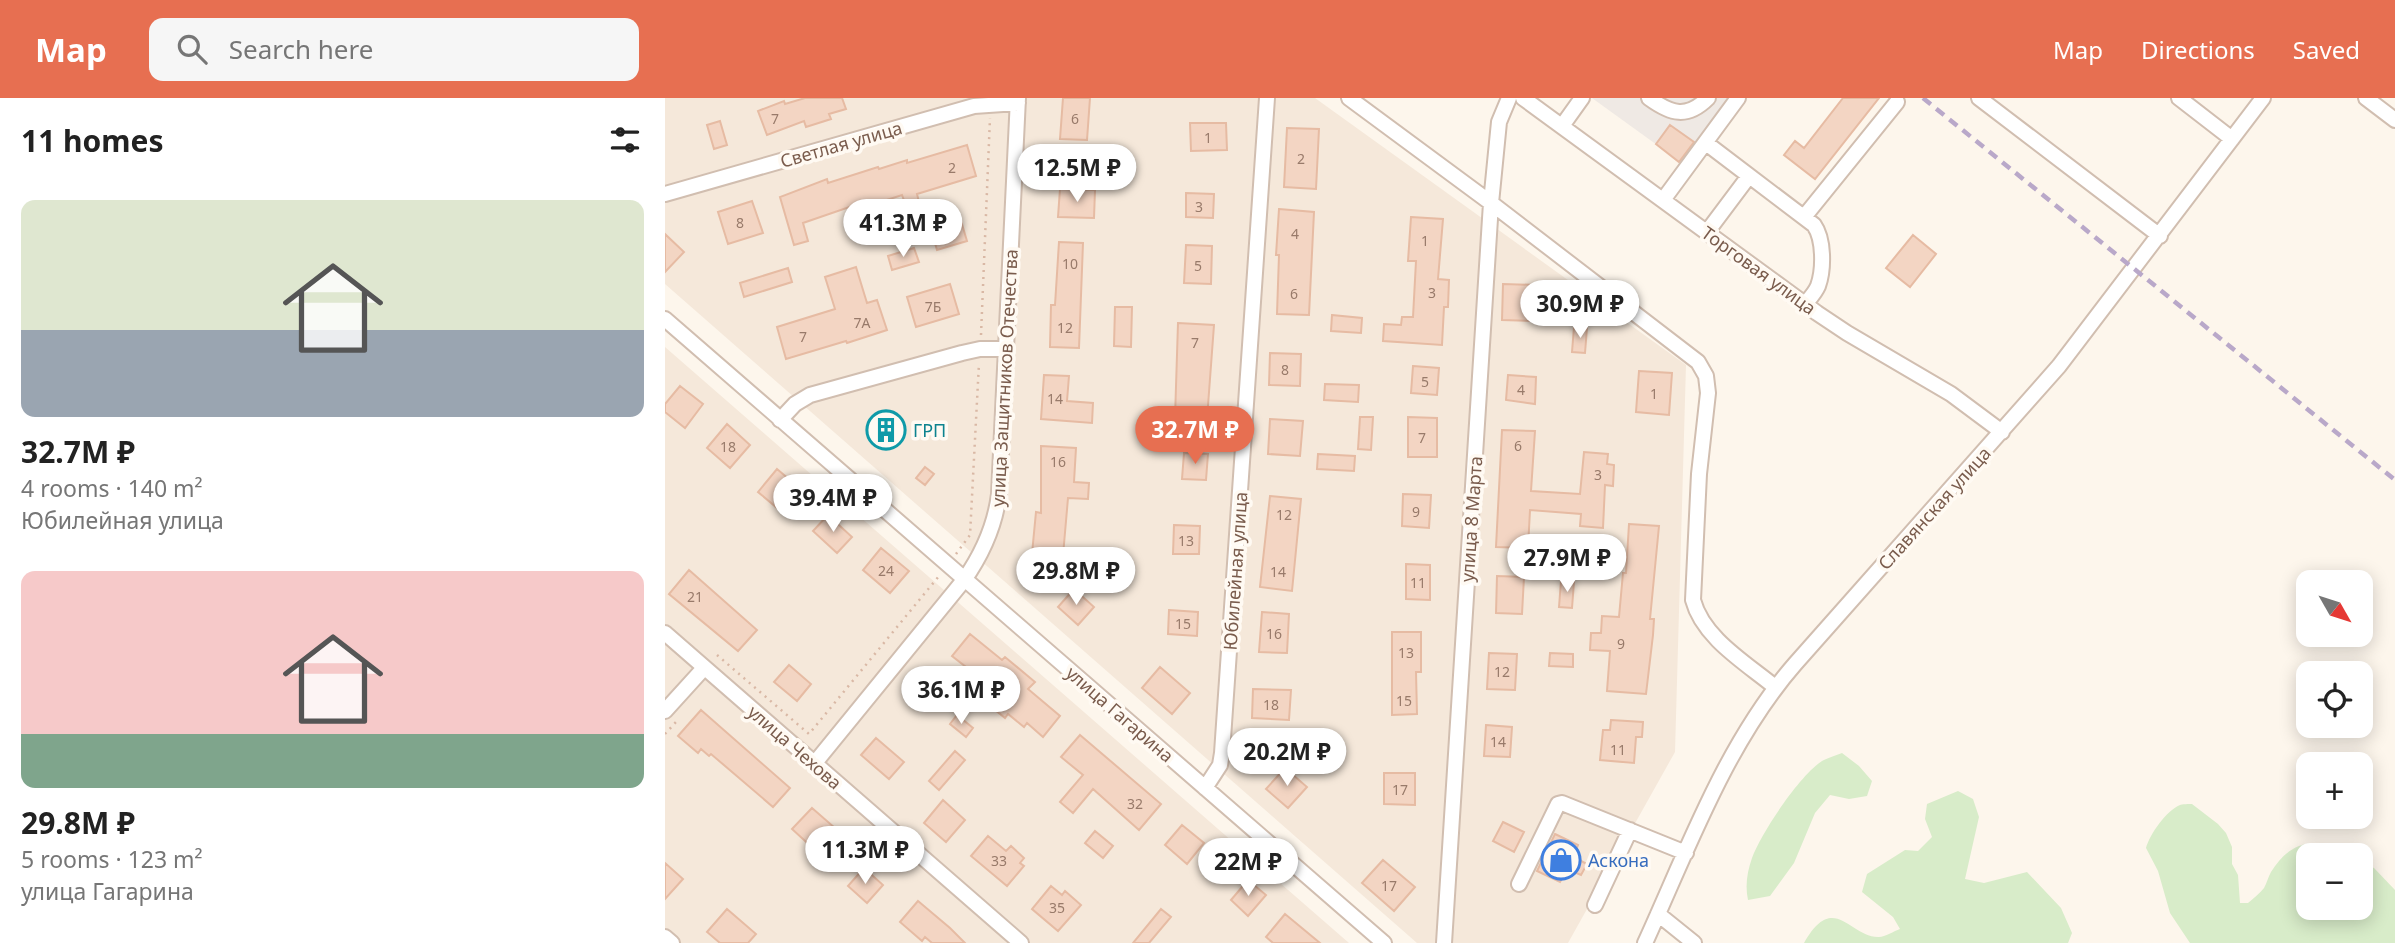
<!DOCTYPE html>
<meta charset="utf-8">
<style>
body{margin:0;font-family:"Noto Sans",sans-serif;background:#f6f6f6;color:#222;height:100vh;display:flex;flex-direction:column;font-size:26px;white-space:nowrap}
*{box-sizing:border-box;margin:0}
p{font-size:23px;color:#767676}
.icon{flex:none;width:38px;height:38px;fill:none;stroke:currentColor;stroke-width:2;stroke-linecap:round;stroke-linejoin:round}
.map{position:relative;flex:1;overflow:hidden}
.drawer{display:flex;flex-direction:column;background:#fff;width:665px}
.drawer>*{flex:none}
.needle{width:46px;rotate:129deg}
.controls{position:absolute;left:1631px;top:472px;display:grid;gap:14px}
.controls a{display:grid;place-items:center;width:77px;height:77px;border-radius:14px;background:#fff;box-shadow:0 4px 18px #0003;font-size:35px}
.price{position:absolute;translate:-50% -60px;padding:0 16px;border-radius:24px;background:#fff;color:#222;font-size:23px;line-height:46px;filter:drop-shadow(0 2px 4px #0008)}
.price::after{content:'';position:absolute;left:50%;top:42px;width:21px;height:16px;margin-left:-10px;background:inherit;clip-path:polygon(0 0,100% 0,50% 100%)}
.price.selected{background:#e76f51;color:#fff}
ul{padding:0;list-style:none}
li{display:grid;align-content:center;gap:14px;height:371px;padding:0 21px}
li span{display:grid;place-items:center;height:217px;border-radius:14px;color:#555}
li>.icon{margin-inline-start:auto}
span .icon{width:126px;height:126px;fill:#fffc;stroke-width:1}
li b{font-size:30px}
h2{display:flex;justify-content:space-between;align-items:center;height:84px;padding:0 21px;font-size:30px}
header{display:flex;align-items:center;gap:42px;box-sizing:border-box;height:98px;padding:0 35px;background:#e76f51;color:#fff}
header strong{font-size:33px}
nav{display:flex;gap:38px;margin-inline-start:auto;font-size:24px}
.search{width:490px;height:63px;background:#f6f6f6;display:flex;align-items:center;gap:18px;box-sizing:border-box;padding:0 24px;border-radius:14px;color:#767676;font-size:26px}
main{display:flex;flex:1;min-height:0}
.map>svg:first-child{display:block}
.residential{fill:#f5e8da}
.industrial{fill:#efe9e4}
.green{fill:#d8ecc9}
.building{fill:#f3d5c3;stroke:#e6bba3;stroke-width:2}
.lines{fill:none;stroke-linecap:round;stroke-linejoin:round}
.minor-casing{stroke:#d1beb0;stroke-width:18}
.path{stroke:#d9b8a5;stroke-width:2.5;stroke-dasharray:2 5;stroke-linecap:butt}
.minor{stroke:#fff;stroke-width:14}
.rail{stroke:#b9a8c9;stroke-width:4.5;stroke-dasharray:10 7;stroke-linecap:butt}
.labels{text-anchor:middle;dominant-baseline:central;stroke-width:7;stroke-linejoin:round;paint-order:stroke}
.number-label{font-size:14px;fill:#987a6a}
.street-label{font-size:18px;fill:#7a5c4d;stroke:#fffaf3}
.culture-label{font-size:18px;fill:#0d838f;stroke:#fffaf3;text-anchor:start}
.shop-label{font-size:18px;fill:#366cbe;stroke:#fffaf3;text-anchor:start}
</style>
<header>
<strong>Map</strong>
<div class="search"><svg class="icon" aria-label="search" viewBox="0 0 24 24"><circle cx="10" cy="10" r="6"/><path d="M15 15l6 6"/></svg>Search here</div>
<nav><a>Map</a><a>Directions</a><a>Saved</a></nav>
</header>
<main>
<section class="drawer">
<h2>11 homes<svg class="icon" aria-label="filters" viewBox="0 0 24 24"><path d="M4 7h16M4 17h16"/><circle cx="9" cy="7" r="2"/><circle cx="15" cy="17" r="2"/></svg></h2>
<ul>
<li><span style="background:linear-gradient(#dfe7d0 60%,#9aa5b1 0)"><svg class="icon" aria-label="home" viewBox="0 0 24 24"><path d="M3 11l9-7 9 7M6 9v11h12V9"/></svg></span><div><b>32.7M ₽</b><p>4 rooms · 140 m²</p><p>Юбилейная улица</p></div></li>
<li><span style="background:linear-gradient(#f6c9c9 75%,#7fa58c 0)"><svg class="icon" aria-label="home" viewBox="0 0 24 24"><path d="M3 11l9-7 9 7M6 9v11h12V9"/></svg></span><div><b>29.8M ₽</b><p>5 rooms · 123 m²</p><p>улица Гагарина</p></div></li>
</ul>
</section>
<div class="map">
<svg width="1730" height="845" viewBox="0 0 1730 845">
<rect width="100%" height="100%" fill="#fdf6ec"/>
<path class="residential" d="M0 0H650L1021 267 1010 654 903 845H752L0 186Z
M0 249 684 845H0Z"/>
<path class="industrial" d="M927 0H1064L1017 65Z"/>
<path class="green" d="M1177 655 1194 668 1207 683 1202 698 1184 701 1165 697 1150 715 1129 765 1105 798 1083 802C1080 788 1082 774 1087 760 1096 735 1135 677 1157 663 1162 660 1170 658 1177 655Z
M1293 693 1308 701 1314 719 1300 781 1319 785 1362 774 1396 810 1407 835 1403 845H1139C1169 792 1185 840 1214 839 1220 839 1229 833 1235 831L1228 819 1197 794 1202 776 1240 752 1253 753 1267 739 1260 721 1262 706Z
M1527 706 1553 726 1561 735 1567 749V766L1573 777 1575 805H1583C1589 800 1595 795 1599 790 1602 785 1603 779 1606 774 1617 757 1630 745 1650 745 1665 746 1675 750 1687 758H1643V810H1696V763L1709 770 1730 792V845H1525L1505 815 1493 773 1481 750C1485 736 1501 713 1515 707 1516 706 1525 706 1527 706Z"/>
<path class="building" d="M140 0H177L181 11 164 16 166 21 141 29 139 23 102 37 93 13 119 3 120 6Z
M398 0H425L422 42 395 41Z
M1178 0H1214L1150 81 1119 57 1130 43 1139 50Z
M55 23 62 47 49 51 42 27Z
M525 25H561L562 52 526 53Z
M1005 27 1029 44 1014 64 991 46Z
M622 30 654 31 651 91 619 89Z
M302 47 311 78 252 96 254 104 241 108 237 97 194 111 193 106 138 125 143 143 129 147 115 99 162 81 163 85 213 69 214 71 242 62V65Z
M395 91 430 92 429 120 393 119Z
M521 95 549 96 548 120 521 119Z
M87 103 98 135 63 146 53 114Z
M614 111 649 114 644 217 612 216 614 157H611Z
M294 116 302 143 272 152 264 125Z
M746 119 778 121 773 181 784 182 783 209H779L777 247 718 243 719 226 736 227 737 219H748L751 163H743Z
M0 136 19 154 0 174Z
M1248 137 1271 156 1245 189 1221 170Z
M394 144 418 145 414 250 385 249 386 207H390Z
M521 147 547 148 546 186 519 185Z
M249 150 254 164 227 172 223 158Z
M191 169 202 205 212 202 222 232 182 245 181 243 121 261 112 229 170 211 160 179Z
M123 170 127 184 79 199 75 185Z
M285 186 294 216 251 229 242 199Z
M838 186 873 187 872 223 837 222Z
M450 209H467L466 249 449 248Z
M667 217 697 220 696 235 666 233Z
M513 225 549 227 542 321 510 320Z
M909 229 922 230 920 255 907 254Z
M605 255 636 256 635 288 604 287Z
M748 268 774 270 772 297 746 295Z
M974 273 1007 275 1004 317 971 314Z
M379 277 404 278 402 303 428 305 427 325 376 321Z
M843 277 871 279 870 306 841 302Z
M660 286 694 287 693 304 659 302Z
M15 288 38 306 20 330 0 314V306Z
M695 319H708L706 352 693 351Z
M743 319 772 320V359H743Z
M605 321 638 323 635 358 603 356Z
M62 326 85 347 65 370 42 350Z
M837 332 870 333 866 393 915 396 919 354 943 356 942 366 949 367 948 388 940 387 938 430 915 428 916 416 865 412 863 450 831 449Z
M376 348 411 350 409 384 424 385 423 401 403 400 397 469 366 466 371 414 376 415Z
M519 355 543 356 541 382 517 381Z
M653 356 690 358 689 373 652 371Z
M260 369 269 376 260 387 251 380Z
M112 371 138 393 118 415 93 394Z
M738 396 766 397 764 430 737 428Z
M605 398 636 401 627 493 595 489Z
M163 417 187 439 172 455 148 433Z
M964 426 994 428 985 521H989L988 537 981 596 942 593 945 553 925 552 926 535H936L937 518 954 519 958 475H961Z
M509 427 535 428 534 456H508Z
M216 450 244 473 225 495 198 472Z
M741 466 765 467V502L741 501Z
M24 472 92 532 73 553 4 496Z
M832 478 859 479 857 516 831 515Z
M896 483 909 484 907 510 894 509Z
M409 491 429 509 413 527 393 509Z
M504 512 533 514 532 538 503 536Z
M597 514 624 516 622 555 594 554Z
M727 534H756V574H751L752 616 727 617Z
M305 536 337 562 340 559 370 584 363 591 395 618 378 639 362 625 359 629 343 616 340 620 324 607 330 599 316 587 319 583 287 558Z
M824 555 852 556 850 592 822 591Z
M885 555 908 556V569L884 568Z
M124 567 146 586 132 603 109 584Z
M495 569 525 595 507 616 477 590Z
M588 591 626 592 624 622 587 620Z
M36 612 125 690 108 709 46 656 44 658 36 651 33 655 13 638Z
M292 617 308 630 301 639 285 626Z
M946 622 978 624 977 639H971L969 665 935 662 938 632H945Z
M821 627 847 629 845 659 819 658Z
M415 637 496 706 474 732 428 691 408 715 395 704 418 677 396 659Z
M211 640 239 664 224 681 196 657Z
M290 653 300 662 274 692 264 683Z
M620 670 642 689 623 710 601 691Z
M719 675H750V707L719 706Z
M278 702 300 722 281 744 259 725Z
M147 710 170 730 150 752 127 731Z
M838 724 859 734 849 754 828 743Z
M517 727 539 745 522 766 500 747Z
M430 733 448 748 438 760 420 745Z
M890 736 913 747 908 759 922 766 916 777 902 771 895 784 872 773Z
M323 738 341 753 346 748 359 760 355 765 359 768 342 788 306 758Z
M718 762 750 789 729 813 697 785Z
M0 765 18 781 0 801Z
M199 770 218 787 202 805 183 788Z
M583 782 601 797 583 818 566 802Z
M386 788 397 797 400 793 416 807 393 833 367 811Z
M253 803 285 830 300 845H267L260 839 257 843 235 824Z
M62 811 91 836 83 845H55L42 834Z
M496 811 506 819 484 845H468Z
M620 816 655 845H608L601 839Z"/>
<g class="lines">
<g class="minor-casing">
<path id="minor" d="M684 0 826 105 1033 264 1041 278 1043 295 1034 376 1028 502C1038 540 1081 565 1110 589
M858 0 1152 215 1182 235 1286 296 1337 334
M984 0C1006 16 1022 21 1043 0
M1314 0 1495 138
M1514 0 1567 41
M1701 0 1730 22
M897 28 917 0
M1041 45 1149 127C1159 141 1159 171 1153 188 1150 195 1145 200 1140 206
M0 96 309 8 353 5
M998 102 1073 0
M1139 119 1232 4
M1042 134 1084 78
M0 221 719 845
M115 322 130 306 145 297 297 255 315 251H341
M0 535 356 845
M0 613 39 570
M149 666 299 482C318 455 330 428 334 396L353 0
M540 690 555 667 557 655 602 0
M854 786 893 706 897 705 1021 755
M930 807 965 732
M993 816 1029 845
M0 839 7 845
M779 845 826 105 834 24 844 0
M980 845C1023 751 1061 645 1130 566L1394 268 1598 0"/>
</g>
<path class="path" d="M316 237 325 20
M291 456 305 437 314 265
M52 557 144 636 274 478
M0 636 11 624"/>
<use href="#minor" class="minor"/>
<path class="rail" d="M1258 0 1730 382"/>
</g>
<defs>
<g id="building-ring" transform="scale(2.0125)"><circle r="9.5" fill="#fffaf3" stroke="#0f9aa8" stroke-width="1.5"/><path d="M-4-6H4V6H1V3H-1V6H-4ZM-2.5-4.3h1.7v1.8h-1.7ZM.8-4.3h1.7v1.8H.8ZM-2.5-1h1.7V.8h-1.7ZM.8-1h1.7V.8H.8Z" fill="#0f9aa8"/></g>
<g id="shop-ring" transform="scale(2.0125)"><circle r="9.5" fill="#fffaf3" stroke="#3f7fe0" stroke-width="1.5"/><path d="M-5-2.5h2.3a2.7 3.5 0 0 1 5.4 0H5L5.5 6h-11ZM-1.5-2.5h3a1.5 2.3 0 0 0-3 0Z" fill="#3f7fe0"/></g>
</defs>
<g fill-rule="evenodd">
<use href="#building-ring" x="221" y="332"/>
<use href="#shop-ring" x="896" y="762"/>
</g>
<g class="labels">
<g class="number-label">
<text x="110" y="20">7</text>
<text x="410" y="20">6</text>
<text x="543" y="39">1</text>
<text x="636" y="60">2</text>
<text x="287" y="69">2</text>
<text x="534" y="108">3</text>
<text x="75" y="124">8</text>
<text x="630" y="135">4</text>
<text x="760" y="142">1</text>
<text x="405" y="165">10</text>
<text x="533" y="167">5</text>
<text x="767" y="194">3</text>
<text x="629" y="195">6</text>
<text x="268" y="208">7Б</text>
<text x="197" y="224">7А</text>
<text x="400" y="229">12</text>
<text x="138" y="238">7</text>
<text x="530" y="244">7</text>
<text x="620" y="271">8</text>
<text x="760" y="283">5</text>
<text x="856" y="291">4</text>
<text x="989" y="295">1</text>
<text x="390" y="300">14</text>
<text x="757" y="339">7</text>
<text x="853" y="347">6</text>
<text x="63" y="348">18</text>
<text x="393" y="363">16</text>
<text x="933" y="376">3</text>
<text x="751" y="413">9</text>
<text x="619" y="416">12</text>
<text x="521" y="442">13</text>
<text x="221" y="472">24</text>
<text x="613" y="473">14</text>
<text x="753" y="484">11</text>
<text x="30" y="498">21</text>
<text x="518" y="525">15</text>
<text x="609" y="535">16</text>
<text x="956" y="545">9</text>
<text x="741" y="554">13</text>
<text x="837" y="573">12</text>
<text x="739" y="602">15</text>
<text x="606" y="606">18</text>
<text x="833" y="643">14</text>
<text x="953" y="651">11</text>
<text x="735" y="691">17</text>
<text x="470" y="705">32</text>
<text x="334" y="762">33</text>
<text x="724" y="787">17</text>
<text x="392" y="809">35</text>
</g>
<g class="street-label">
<text transform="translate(176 46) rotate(-16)">Светлая улица</text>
<text transform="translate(1094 172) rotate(36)">Торговая улица</text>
<text transform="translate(339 280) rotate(-87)">улица Защитников Отечества</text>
<text transform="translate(1269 410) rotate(-48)">Славянская улица</text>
<text transform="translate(806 421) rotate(-86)">улица 8 Марта</text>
<text transform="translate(570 473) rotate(-86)">Юбилейная улица</text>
<text transform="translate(455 616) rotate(41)">улица Гагарина</text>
<text transform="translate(130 649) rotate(41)">улица Чехова</text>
</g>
<g class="culture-label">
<text x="248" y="332">ГРП</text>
</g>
<g class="shop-label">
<text x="923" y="762">Аскона</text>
</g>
</g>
</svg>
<div class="controls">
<a><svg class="needle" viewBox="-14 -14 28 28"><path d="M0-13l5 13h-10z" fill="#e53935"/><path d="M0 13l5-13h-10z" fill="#767676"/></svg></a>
<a><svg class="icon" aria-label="locate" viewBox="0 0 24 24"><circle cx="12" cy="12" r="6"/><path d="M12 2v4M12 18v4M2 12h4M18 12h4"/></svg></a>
<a>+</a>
<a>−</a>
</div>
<b class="price" style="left:412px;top:106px">12.5M ₽</b>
<b class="price" style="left:238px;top:161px">41.3M ₽</b>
<b class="price" style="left:915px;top:242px">30.9M ₽</b>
<b class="price selected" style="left:530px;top:368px">32.7M ₽</b>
<b class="price" style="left:168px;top:436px">39.4M ₽</b>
<b class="price" style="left:902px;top:496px">27.9M ₽</b>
<b class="price" style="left:411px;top:509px">29.8M ₽</b>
<b class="price" style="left:296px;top:628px">36.1M ₽</b>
<b class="price" style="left:622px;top:690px">20.2M ₽</b>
<b class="price" style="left:200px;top:788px">11.3M ₽</b>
<b class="price" style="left:583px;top:800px">22M ₽</b>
</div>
</main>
